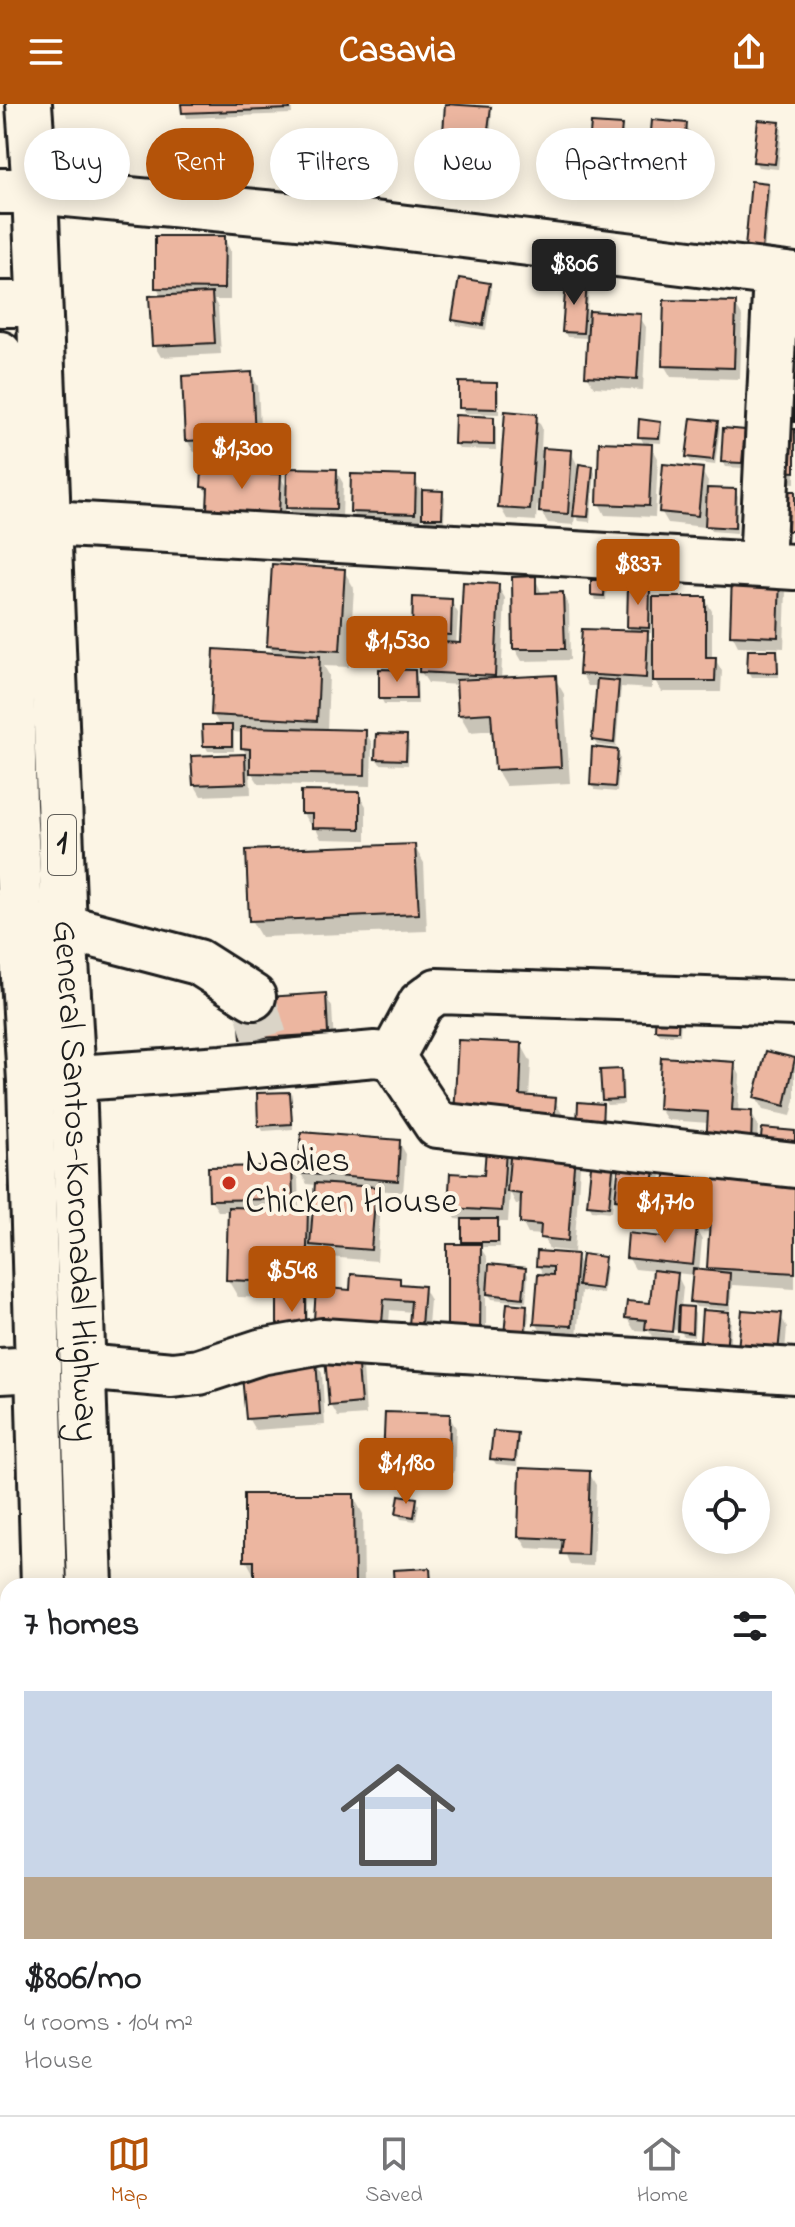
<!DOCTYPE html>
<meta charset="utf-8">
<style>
body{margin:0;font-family:"Indie Flower",sans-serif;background:#f2f2f2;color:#202124;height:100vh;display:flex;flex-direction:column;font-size:30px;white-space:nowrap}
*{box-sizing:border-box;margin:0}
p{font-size:26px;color:#757577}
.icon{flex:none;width:44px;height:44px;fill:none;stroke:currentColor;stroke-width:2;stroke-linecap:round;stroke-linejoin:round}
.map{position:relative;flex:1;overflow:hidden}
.panel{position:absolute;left:0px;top:1474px;width:796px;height:538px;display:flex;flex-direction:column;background:#fff;border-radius:24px 24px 0 0;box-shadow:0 4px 20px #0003}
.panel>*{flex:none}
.guide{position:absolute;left:24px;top:24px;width:748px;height:72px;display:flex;gap:16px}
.buttons{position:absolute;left:682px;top:1362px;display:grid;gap:16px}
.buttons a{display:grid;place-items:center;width:88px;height:88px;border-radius:50%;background:#fff;box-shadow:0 4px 20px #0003;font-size:40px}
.price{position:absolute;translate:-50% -68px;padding:0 18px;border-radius:8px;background:#b45309;color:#fff;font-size:26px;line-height:52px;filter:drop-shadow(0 2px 4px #0008)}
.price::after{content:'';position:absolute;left:50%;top:48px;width:24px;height:18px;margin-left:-12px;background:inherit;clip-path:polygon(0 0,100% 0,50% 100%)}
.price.on{background:#222;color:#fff}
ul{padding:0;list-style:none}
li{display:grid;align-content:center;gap:16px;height:424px;padding:0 24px}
li span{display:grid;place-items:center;height:248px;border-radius:0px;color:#555}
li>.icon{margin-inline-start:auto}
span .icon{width:144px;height:144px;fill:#fffc;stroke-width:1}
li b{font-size:34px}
h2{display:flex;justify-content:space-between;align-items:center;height:96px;padding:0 24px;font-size:34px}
.pill{padding:0 28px;border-radius:36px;background:#fff;box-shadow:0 4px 20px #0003;font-size:28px;line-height:72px}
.pill.on{background:#b45309;color:#fff}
header{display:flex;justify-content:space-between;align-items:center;height:104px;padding:0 24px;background:#b45309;color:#fff;font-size:36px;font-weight:700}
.tabs{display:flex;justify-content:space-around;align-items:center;height:112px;border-top:2px solid #e0e0e0;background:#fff;font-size:22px;color:#757577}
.tabs a{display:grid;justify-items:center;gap:4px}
.tabs .on{color:#b45309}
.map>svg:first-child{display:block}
.green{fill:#c8e8a0;stroke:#72825e;stroke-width:2}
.shadow{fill:#0003;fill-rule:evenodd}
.building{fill:#ecb6a0;stroke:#1c1c1c;stroke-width:2}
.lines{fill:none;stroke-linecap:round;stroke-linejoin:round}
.minor-tunnel{stroke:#dad4c7;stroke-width:44;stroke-dasharray:44 22;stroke-linecap:butt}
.minor-casing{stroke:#1c1c1c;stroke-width:50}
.highway-casing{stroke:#1c1c1c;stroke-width:50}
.minor{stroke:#fcf5e5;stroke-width:44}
.highway{stroke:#fcf5e5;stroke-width:44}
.poi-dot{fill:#c8321e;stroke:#fcf5e5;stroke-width:3}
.labels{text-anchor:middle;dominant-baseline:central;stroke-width:8;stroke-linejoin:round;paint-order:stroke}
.shield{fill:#fcf5e5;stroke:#5f5d58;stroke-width:2}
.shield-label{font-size:34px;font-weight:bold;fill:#1c1c1c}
.poi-label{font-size:36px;fill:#1c1c1c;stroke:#fcf5e5;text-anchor:start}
.street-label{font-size:36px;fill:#1c1c1c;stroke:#fcf5e5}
</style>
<header><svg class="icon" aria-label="menu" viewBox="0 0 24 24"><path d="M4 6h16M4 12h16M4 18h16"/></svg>Casavia<svg class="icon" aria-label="share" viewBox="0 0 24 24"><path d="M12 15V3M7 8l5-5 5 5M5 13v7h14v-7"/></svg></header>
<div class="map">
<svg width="795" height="2011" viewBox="0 0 795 2011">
<rect width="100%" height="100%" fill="#fcf5e5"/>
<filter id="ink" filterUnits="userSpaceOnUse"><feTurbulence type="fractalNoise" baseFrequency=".0125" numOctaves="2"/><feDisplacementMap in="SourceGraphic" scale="16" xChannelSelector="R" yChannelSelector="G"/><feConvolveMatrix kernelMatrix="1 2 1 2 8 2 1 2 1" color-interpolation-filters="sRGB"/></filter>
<g filter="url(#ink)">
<path class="green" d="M788 1769 795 1770V2011H761L682 2004H788Z"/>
<path class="shadow" d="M183 0H291L292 10 187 14Z
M489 5 492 10 490 37 448 34 445 28Z
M779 20 782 26 778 65 758 63 755 57Z
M686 21 693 33 689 76 657 73 650 61Z
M620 23 624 29 621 63 593 60 590 55Z
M766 80 770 86 764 150 750 149Z
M224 134 230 146V196H214L218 203 221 250 161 253 154 241 162 193 157 183Z
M586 180 589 185 587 208 639 212 646 223 643 286 594 283 587 271 589 234 567 233 564 227Z
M488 181 492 186 486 226 457 221 454 215Z
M735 200 742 212 740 275 671 273 664 261Z
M251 271 258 282 261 345 194 348 187 336Z
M496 281 499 287V310L465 309 461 303Z
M536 312 542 324 541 346 571 348 578 362 592 363 595 369 590 418 579 417 575 410 574 421 548 419 537 401 536 417 507 415 500 403Z
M493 314 496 320V346L459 345 456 339Z
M659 319 662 325 661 339 649 338 658 354 655 413 605 411 599 399 645 342 640 332Z
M717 319 720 324 715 361 691 358 688 353Z
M795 327V379H790L784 367Z
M743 328 747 333 744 364 726 363 723 358Z
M701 366 708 378 707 386 735 387 738 392 737 429 711 427 705 417 704 423 668 419 661 407Z
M336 367 343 379 342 416 295 415 286 399 284 420 216 416 209 404V393L203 382 280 372 289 388Z
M414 374 421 388 442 389 445 394 444 419H427L421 409V421L359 420 352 408Z
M344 467 354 484 349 563 324 562 329 571 327 627 365 628 372 639 371 682 259 680 250 666 251 690 201 692 194 680 193 654 247 652 243 644V629L234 628V647H208L205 641 220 623 213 610 275 551 269 542Z
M535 474 542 490H562L569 502 570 556 522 557 515 545Z
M779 474 786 486 784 544 738 542 732 530Z
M603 478 607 483 606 496H596L593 491Z
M498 482 505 494 501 576 554 573 564 590 570 679 506 682 496 665 494 626 470 628 460 611 459 581 428 579 421 568V540L414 528 451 497 458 509 456 540 462 541Z
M649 484 652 495H705L712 507V555H715L722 567 721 588H662L652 572V585L621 583 616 643 597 641 594 636 599 582H588L582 570 632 529 629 523ZM652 508H655V544L646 529H651Z
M776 548 779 554V573H752L749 567Z
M414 568 417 573 418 600H384L381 594Z
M405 633 409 638 408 661 380 660 377 655Z
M616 648 620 653 617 688 595 686 592 681Z
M359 690 366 702V736L321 735 314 721H310L303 710Z
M414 742 424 759 427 827 261 833 251 816Z
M325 891 332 903 334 941 249 946 243 934Z
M681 913 680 931H660L657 925Z
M521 940 531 958 529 994 554 996 564 1013 563 1034 466 1029Z
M767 949 795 956V996L791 1012 763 1006 756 994Z
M734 960 740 971 738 1009H751L758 1021 756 1055 709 1019 667 1016 660 1005Z
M620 967 623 973 624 1000 607 1001 604 996Z
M288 990 292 996 293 1025 263 1027 260 1021Z
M399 1038 406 1050 403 1088 374 1086 381 1097 377 1157 316 1152 315 1185 352 1188 399 1176 403 1183 423 1184 430 1196 427 1233 412 1208 390 1206 388 1231 317 1196 308 1195V1236L278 1194 238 1193 228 1176 230 1107H218L211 1096 291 1064 298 1075 299 1107H307L314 1119 316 1081 307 1080 300 1068Z
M505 1047 512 1059 574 1050 580 1062 574 1148 549 1145 542 1131 528 1130 522 1118 523 1100H516L510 1088 508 1118H497L500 1123V1143H480L487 1154V1176L525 1166 528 1171 526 1198 492 1195 486 1186V1243H456L467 1142 464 1138V1116L456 1115 450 1103 486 1073Z
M613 1058 616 1063 612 1108 592 1106 589 1100Z
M654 1058 661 1070 656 1110 624 1106 617 1094Z
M668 1061 795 1074V1185L732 1181 730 1206 696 1203 692 1198 694 1171 676 1169 683 1183 681 1204 692 1205 695 1210 694 1233 683 1232 682 1227 649 1223V1227L678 1231 677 1239 654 1236 649 1227 634 1226 627 1214 651 1202 655 1167 635 1165 628 1153 663 1135 668 1121 664 1113ZM697 1127 711 1128 709 1164 713 1169 699 1168 702 1136Z
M576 1152 582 1163 603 1155 606 1160 603 1190 581 1187 577 1234 543 1231 536 1219 545 1173 538 1161Z
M509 1202 526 1203 529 1209 527 1238Z
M728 1210 731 1216 729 1256 704 1255Z
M780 1211 787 1223 784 1259 747 1256Z
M356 1252 363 1263 366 1311 338 1313 331 1301Z
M315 1258 322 1269 325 1321 255 1326 248 1314Z
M449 1312 456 1324 454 1369 392 1367 386 1355Z
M516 1331 519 1336 517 1362 496 1360 492 1354Z
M589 1369 596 1381 593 1462 570 1461 564 1446 527 1444 520 1433Z
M353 1392 363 1410 364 1482H256V1474L246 1456Z
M416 1396 419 1401 416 1417 401 1415 398 1409Z
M429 1466 436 1482H396Z
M788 1513H793L795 1516V1657L788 1656Z"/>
<path class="building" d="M181 0H289L290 5 182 9Z
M445 0 491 3 487 33 443 29Z
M652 16 687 19 683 65 648 62Z
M758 16 780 18 775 60 753 58Z
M591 19 622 21 618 58 588 55Z
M751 77 768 79 762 146 745 144Z
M155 132H225L224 185 155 184Z
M459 174 490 179 483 221 452 216Z
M566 176 587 178 583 229 562 228Z
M212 189 215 239 152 242 149 192Z
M664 196 736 198 734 264 662 262Z
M589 207 641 210 637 275 585 272Z
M252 268 255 334 185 337 182 272Z
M459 278 497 279V305L459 304Z
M790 287H795V318H787Z
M505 307 537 310 530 406 498 404Z
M455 311 494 313V341L454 340Z
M691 314 718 317 713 356 686 353Z
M639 315 661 318 659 334 638 333Z
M723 324 745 326 742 359 721 358Z
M783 325H795V368L782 367Z
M599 338 652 340 649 402 597 400Z
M543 344 572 346 568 410 539 408Z
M579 360 593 362 588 413 573 412Z
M663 360 703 364 698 412 659 408Z
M287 364 337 365 336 405 286 404Z
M202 366 281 370 279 409 207 405 208 384 201 383Z
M351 370 416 372 415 410 350 408Z
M707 384 736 385 735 424 705 422Z
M422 386 443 387 442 414H422Z
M789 387H795V427H788Z
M272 460 345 465 340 547 267 542Z
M732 470 780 472 778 533 730 531Z
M536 472V489L563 488 565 545H513L512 473Z
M591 476H605L604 492 591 491Z
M463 478 499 480 495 572 419 568 420 537 460 539Z
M628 481 650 483 649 524 627 523Z
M413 493 452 495 451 531 412 529Z
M653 493H706V553H716L715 577H653Z
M582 525 648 527 646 574 579 570Z
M214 545 320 552 317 617 211 611Z
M748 546H777L778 569 747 568Z
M379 565 415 566 416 595H379Z
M556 571 561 663 495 666 491 609 458 611 456 576Z
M597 575 619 577 614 639 592 636Z
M202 621H232V642H203Z
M241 623 366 626 365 671 250 669V645L241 644Z
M376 630 407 631 406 656 375 655Z
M592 643 618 646 615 683 590 681Z
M245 650 246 679 193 681 191 652Z
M301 687 360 688V725L312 724V710H301Z
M415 740 419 810 249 817 246 746Z
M326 889 328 930 241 935 238 895Z
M656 905 679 906 678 927 655 926Z
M458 936 522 939 520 991 556 994 554 1017 454 1013Z
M766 947 795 954 785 1002 754 994Z
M661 953 735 958 732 1006 752 1007 751 1044 706 1042 708 1008 658 1005Z
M621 965 622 995 602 996 600 966Z
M290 988 292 1020 258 1022 257 989Z
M578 998 603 1000 602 1024 577 1022Z
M762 1024 795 1027V1047L760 1044Z
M301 1028 400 1036 398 1077 298 1069Z
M511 1043 575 1049 568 1137 540 1134 541 1121 520 1119 521 1090 507 1088Z
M486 1044 506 1046 502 1107 448 1104 450 1069 484 1071Z
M620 1052 656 1056 651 1099 615 1095Z
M592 1053 614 1056 609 1103 587 1101Z
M666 1059 710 1062 705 1117 662 1114Z
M292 1062 293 1095 209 1096 208 1063Z
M713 1067 795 1072V1169L707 1164Z
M315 1079 376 1083 371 1146 310 1141Z
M228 1103 308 1105 306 1179 226 1176Z
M462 1115H498V1138H462Z
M663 1119 697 1122 693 1161 626 1154 628 1129 662 1133Z
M447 1140H481L480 1232 447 1231Z
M537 1147 577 1150 572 1222 534 1220 538 1170 553 1171V1163L536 1162Z
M582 1150 605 1153 601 1185 578 1182Z
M489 1160 526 1164 523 1194 487 1190Z
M693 1165 730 1169 728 1201 690 1198Z
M653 1166 678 1169 672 1228 645 1225 646 1216 625 1214 627 1197 650 1199Z
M351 1170 400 1174V1180L424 1182 421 1222 409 1221 411 1197 384 1195 382 1219 314 1216 316 1183 350 1186Z
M306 1189V1231H277V1190Z
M507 1199 527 1201 525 1233 504 1231Z
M679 1202 693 1203 692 1229 678 1227Z
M702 1206 729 1208 726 1251 699 1250Z
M742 1206 782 1209 778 1248 738 1245Z
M357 1250 361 1299 329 1302 325 1252Z
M316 1256 320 1310 246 1315 241 1261Z
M385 1308 450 1310 449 1357 383 1356Z
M493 1327 518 1329 515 1357 490 1355Z
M520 1364 590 1367 587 1451 561 1450 563 1435 518 1433Z
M244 1390H354L355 1482H254V1457H244Z
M399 1391 417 1394 414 1413 396 1410Z
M430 1464 431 1482H394L393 1466Z
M788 1511H794L795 1523V1616L788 1617Z
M788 1625H795V1653L788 1652Z"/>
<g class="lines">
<path class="minor-tunnel" d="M253 893 265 933"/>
<g class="minor-casing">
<path id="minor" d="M0 87H35L350 117 795 172
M0 200H39
M49 419 795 463
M762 461 776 170
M26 824 64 823 198 858 253 893
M392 953 421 899 437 887 795 899
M34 977 222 964 375 950 392 953 437 1021 795 1061
M83 1263 172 1271 199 1268 260 1248 322 1237 795 1267
M0 1267 38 1265
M788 1745 795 1746
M353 2004 386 2011
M203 2011V2004
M278 2011 283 2004"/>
</g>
<g class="highway-casing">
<g id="highway">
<path id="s1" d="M29 0 35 87 64 823 73 975 90 1482"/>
<path d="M0 250 8 418 14 702 30 977 44 1482"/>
<path d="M61 2011V2004"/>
<path d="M113 2011V2004"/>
</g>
</g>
<use href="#minor" class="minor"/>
<use href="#highway" class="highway"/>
</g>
</g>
<circle class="poi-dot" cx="229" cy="1079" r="8"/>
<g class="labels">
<rect class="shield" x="48" y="711" width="28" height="60" rx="6"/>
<g class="shield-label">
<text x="62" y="741">1</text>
</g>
<g class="poi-label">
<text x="245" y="1058">Nadies<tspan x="245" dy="41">Chicken House</tspan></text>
</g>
<g class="street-label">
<text stroke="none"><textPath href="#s1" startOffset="1078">General Santos-Koronadal Highway</textPath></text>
</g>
</g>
</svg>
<div class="buttons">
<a><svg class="icon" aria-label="locate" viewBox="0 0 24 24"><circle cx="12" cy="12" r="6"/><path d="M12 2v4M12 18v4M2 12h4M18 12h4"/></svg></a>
</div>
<b class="price on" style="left:574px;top:203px">$806</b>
<b class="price" style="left:242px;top:387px">$1,300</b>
<b class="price" style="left:638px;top:503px">$837</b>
<b class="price" style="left:397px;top:580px">$1,530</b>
<b class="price" style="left:665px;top:1141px">$1,710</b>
<b class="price" style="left:292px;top:1210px">$548</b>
<b class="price" style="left:406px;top:1402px">$1,180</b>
<div class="guide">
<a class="pill">Buy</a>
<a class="pill on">Rent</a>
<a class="pill">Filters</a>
<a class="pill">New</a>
<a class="pill">Apartment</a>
</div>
<section class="panel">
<h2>7 homes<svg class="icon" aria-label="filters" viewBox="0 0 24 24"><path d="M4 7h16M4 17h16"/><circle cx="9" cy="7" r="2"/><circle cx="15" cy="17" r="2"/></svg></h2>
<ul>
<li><span style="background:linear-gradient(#c9d6e8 75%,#b9a48a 0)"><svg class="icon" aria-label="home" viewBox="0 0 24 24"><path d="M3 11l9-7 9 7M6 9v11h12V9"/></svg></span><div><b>$806/mo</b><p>4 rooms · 104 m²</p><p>House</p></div></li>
</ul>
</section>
</div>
<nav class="tabs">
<a class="on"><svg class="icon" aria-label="map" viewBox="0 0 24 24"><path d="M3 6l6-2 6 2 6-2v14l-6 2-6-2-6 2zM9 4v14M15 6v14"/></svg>Map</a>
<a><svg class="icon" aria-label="saved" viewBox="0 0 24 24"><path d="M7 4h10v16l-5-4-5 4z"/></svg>Saved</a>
<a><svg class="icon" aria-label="home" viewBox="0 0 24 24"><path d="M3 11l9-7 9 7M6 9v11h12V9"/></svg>Home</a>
</nav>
